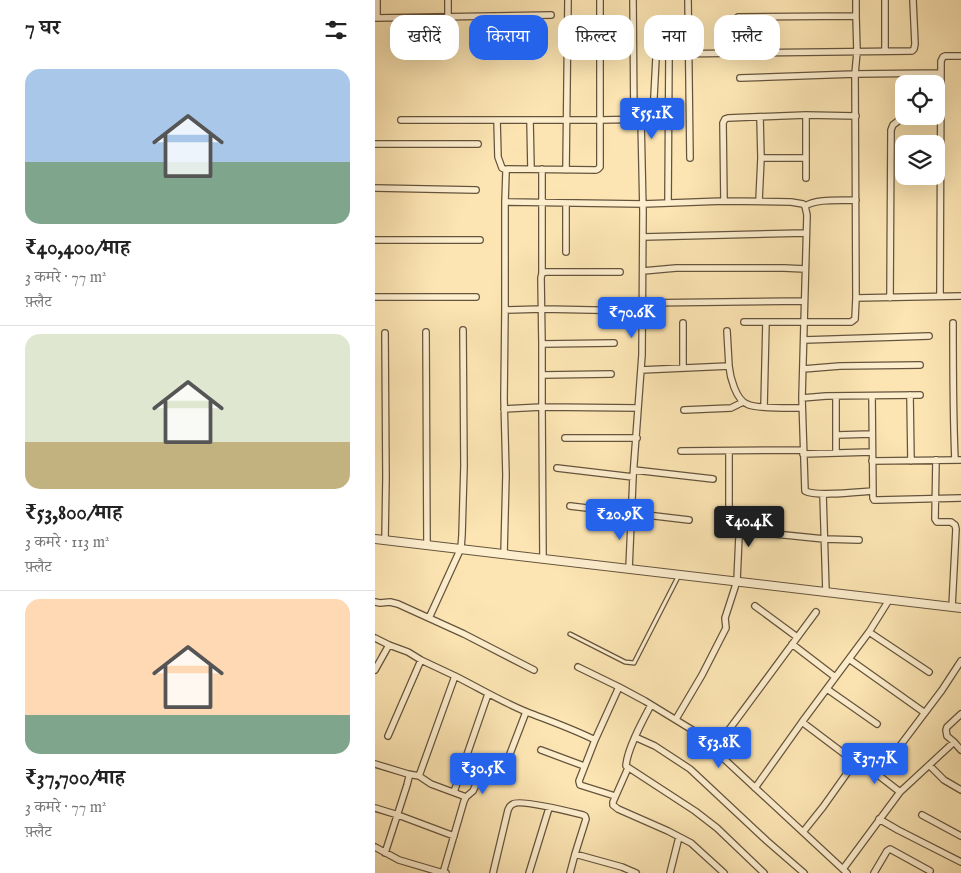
<!DOCTYPE html>
<html lang="hi">
<meta charset="utf-8">
<style>
body{margin:0;font-family:"IM FELL English","Noto Serif Devanagari",serif;background:#f2f2f2;color:#222;height:100vh;display:flex;flex-direction:column;font-size:19px;white-space:nowrap}
*{box-sizing:border-box;margin:0}
p{font-size:16px;color:#767676}
.icon{flex:none;width:28px;height:28px;fill:none;stroke:currentColor;stroke-width:2;stroke-linecap:round;stroke-linejoin:round}
.map{position:relative;flex:1;overflow:hidden}
.side{display:flex;flex-direction:column;background:#fff;width:375px}
.side>*{flex:none}
.guide{position:absolute;left:15px;top:15px;width:475px;height:45px;display:flex;gap:10px}
.buttons{position:absolute;left:520px;top:75px;display:grid;gap:10px}
.buttons a{display:grid;place-items:center;width:50px;height:50px;border-radius:10px;background:#fff;box-shadow:0 5px 20px #0002;font-size:25px}
.price{position:absolute;translate:-50% -42px;padding:0 11px;border-radius:5px;background:#2563eb;color:#fff;font-size:16px;line-height:32px;filter:drop-shadow(0 1px 2px #0008)}
.price::after{content:'';position:absolute;left:50%;top:30px;width:15px;height:11px;margin-left:-8px;background:inherit;clip-path:polygon(0 0,100% 0,50% 100%)}
.price.on{background:#222;color:#fff}
ul{padding:0;list-style:none}
li{display:grid;align-content:center;gap:10px;height:265px;padding:0 25px}
li+li{border-top:1px solid #e0e0e0}
li span{display:grid;place-items:center;height:155px;border-radius:15px;color:#555}
li>.icon{margin-inline-start:auto}
span .icon{width:90px;height:90px;fill:#fffc;stroke-width:1}
li b{font-size:21px}
h2{display:flex;justify-content:space-between;align-items:center;height:60px;padding:0 25px;font-size:21px}
.tag{padding:0 18px;border-radius:15px;background:#fff;box-shadow:0 5px 20px #0002;font-size:18px;line-height:45px}
.tag.on{background:#2563eb;color:#fff}
main{display:flex;flex:1;min-height:0}
.map>svg:first-child{display:block}
.lines{fill:none;stroke-linecap:round;stroke-linejoin:round}
.service-casing{stroke:#65543c;stroke-width:5.5}
.minor-casing{stroke:#65543c;stroke-width:8}
.tertiary-casing{stroke:#65543c;stroke-width:10}
.service{stroke:#fdeece;stroke-width:3}
.minor{stroke:#fdeece;stroke-width:5.5}
.tertiary{stroke:#fdeece;stroke-width:8}
</style>
<main>
<section class="side">
<h2>7 घर<svg class="icon" aria-label="filters" viewBox="0 0 24 24"><path d="M4 7h16M4 17h16"/><circle cx="9" cy="7" r="2"/><circle cx="15" cy="17" r="2"/></svg></h2>
<ul>
<li><span style="background:linear-gradient(#a9c7e8 60%,#7fa58c 0)"><svg class="icon" aria-label="home" viewBox="0 0 24 24"><path d="M3 11l9-7 9 7M6 9v11h12V9"/></svg></span><div><b>₹40,400/माह</b><p>3 कमरे · 77 m²</p><p>फ़्लैट</p></div></li>
<li><span style="background:linear-gradient(#dfe7d0 70%,#c2b280 0)"><svg class="icon" aria-label="home" viewBox="0 0 24 24"><path d="M3 11l9-7 9 7M6 9v11h12V9"/></svg></span><div><b>₹53,800/माह</b><p>3 कमरे · 113 m²</p><p>फ़्लैट</p></div></li>
<li><span style="background:linear-gradient(#ffd9b3 75%,#7fa58c 0)"><svg class="icon" aria-label="home" viewBox="0 0 24 24"><path d="M3 11l9-7 9 7M6 9v11h12V9"/></svg></span><div><b>₹37,700/माह</b><p>3 कमरे · 77 m²</p><p>फ़्लैट</p></div></li>
</ul>
</section>
<div class="map">
<svg width="586" height="873" viewBox="0 0 586 873">
<rect width="100%" height="100%" fill="#fce5b3"/>
<filter id="stains"><feTurbulence type="fractalNoise" baseFrequency=".004" numOctaves="4"/><feColorMatrix values="0 0 0 0 .2 0 0 0 0 .09 0 0 0 0 .02 0 0 0 .5 -.17"/></filter>
<radialGradient id="worn" r=".72"><stop offset=".6" stop-color="#630" stop-opacity="0"/><stop offset="1" stop-color="#630" stop-opacity=".3"/></radialGradient>
<g class="lines">
<g class="service-casing">
<path id="service" d="M195 634 250 662 259 663 304 575"/>
</g>
<g class="minor-casing">
<path id="minor" d="M2 0V18
M73 0V17
M258 0 259 120
M313 0 315 158
M0 18 176 15
M510 51V0
M360 52V20L363 17 481 16
M365 78 480 74 566 73
M26 120H226L276 119 278 116 281 58 286 54H294
M122 120 123 157 127 168 131 170
M155 120 156 169
M0 144H103
M386 158H431
M191 170 193 0
M431 178V115
M0 188 101 190
M349 201 348 123 350 119 353 118 431 115 481 116
M384 201 386 158 385 117
M130 202 131 172 132 169 221 170 223 169 225 167V0
M191 203V252
M293 203 294 54 537 51 539 49 540 44 538 0
M430 206C443 198 466 201 481 200
M268 237 431 233
M0 240H105
M268 271 301 268H409L430 269
M245 272H171L167 273 166 278 167 344V407L263 408
M167 273V169
M565 296 566 61 568 57 570 56H586
M0 297H101
M481 298 586 296
M515 298 516 130 518 125 527 118 529 74
M267 303 429 301
M130 310 167 309 267 311
M369 322H476L480 319 481 298 480 74 482 52 481 16V0
M578 323C578 369 578 414 580 460
M352 331 354 366
M51 332 52 545
M429 340 554 336
M167 344 239 343
M308 368V323
M428 369 465 366 545 365
M266 370 354 366C355 377 361 400 372 404 381 409 415 408 427 408
M167 375 236 374
M535 395 536 461
M461 396V452
M497 396 498 498 499 500H503L586 498
M427 398 451 396 545 395
M389 407 391 322
M129 409 167 407 168 558
M309 410 356 408 368 402
M462 435 497 434
M190 438H262
M306 451 428 450
M354 451V510L356 517 365 532
M428 454 497 452
M561 460 560 519 562 522H576L580 525 581 529 577 607
M497 461 586 460
M182 468 258 477
M259 470 338 479
M448 494 451 592
M195 506 314 520
M10 540 11 478 10 333
M129 554 131 475 129 398 130 310V202L268 204 349 201 416 202 428 204 430 206 432 215 427 398 430 491C441 497 483 492 498 491
M254 569 258 477 267 355 268 212 266 119
M0 602 5 603 15 602 23 604 89 634 159 670
M380 606 422 637
M54 618 86 548 87 535 89 466 88 330
M494 632 554 672
M0 638 14 645
M417 644 460 677
M474 659 550 713
M203 667 244 687
M0 670 14 645 33 652 46 660 80 676
M452 689 502 724
M276 705C268 720 252 749 251 766L320 811 342 828 389 873
M301 719 327 675 351 628 350 618 362 581 364 536 365 532 371 531 449 539 484 540
M427 722 494 632 514 600
M13 736 46 660
M260 737 280 746 315 769 392 841 429 873
M579 742 572 736 571 730 572 727 586 714
M166 750 209 766
M339 750 441 612
M133 759 151 712
M0 764 33 774 44 776 56 784 91 797
M554 765 569 780 586 790
M253 768 238 802V805L243 809 293 831 316 843 349 873
M503 775 567 690 586 661
M44 776 80 676C104 688 127 702 152 712 175 721 198 729 220 740
M380 788 427 722 480 762H486L489 764 525 792
M79 792 113 694
M240 796 205 785 204 781 220 740 244 687 270 701 319 731 472 873
M0 808 23 815 79 836
M547 815 586 836
M504 819 523 830 586 862
M428 832 448 807 480 762
M0 847 24 860 68 873
M10 853 32 785 34 777 33 774
M200 854 247 867 261 873
M468 869 525 792 579 742 586 750
M71 873H68L89 801 91 797 98 791 105 776
M118 873 133 810C134 808 135 805 138 804 145 799 196 812 208 815L210 816 211 819 200 854 195 873
M154 873 174 808
M295 873 304 837
M499 873 512 851 515 849 555 871"/>
</g>
<g class="tertiary-casing">
<path id="tertiary" d="M0 539 586 608"/>
</g>
<use href="#service" class="service"/>
<use href="#minor" class="minor"/>
<use href="#tertiary" class="tertiary"/>
</g>
<rect width="100%" height="100%" filter="url(#stains)"/>
<rect width="100%" height="100%" fill="url(#worn)"/>
</svg>
<div class="buttons">
<a><svg class="icon" aria-label="locate" viewBox="0 0 24 24"><circle cx="12" cy="12" r="6"/><path d="M12 2v4M12 18v4M2 12h4M18 12h4"/></svg></a>
<a><svg class="icon" aria-label="layers" viewBox="0 0 24 24"><path d="M12 4l9 5-9 5-9-5zM3 14l9 5 9-5"/></svg></a>
</div>
<b class="price" style="left:277px;top:140px">₹55.1K</b>
<b class="price" style="left:257px;top:339px">₹70.6K</b>
<b class="price" style="left:245px;top:541px">₹20.9K</b>
<b class="price on" style="left:374px;top:548px">₹40.4K</b>
<b class="price" style="left:344px;top:769px">₹53.8K</b>
<b class="price" style="left:500px;top:785px">₹37.7K</b>
<b class="price" style="left:108px;top:795px">₹30.5K</b>
<div class="guide">
<a class="tag">खरीदें</a>
<a class="tag on">किराया</a>
<a class="tag">फ़िल्टर</a>
<a class="tag">नया</a>
<a class="tag">फ़्लैट</a>
</div>
</div>
</main>
